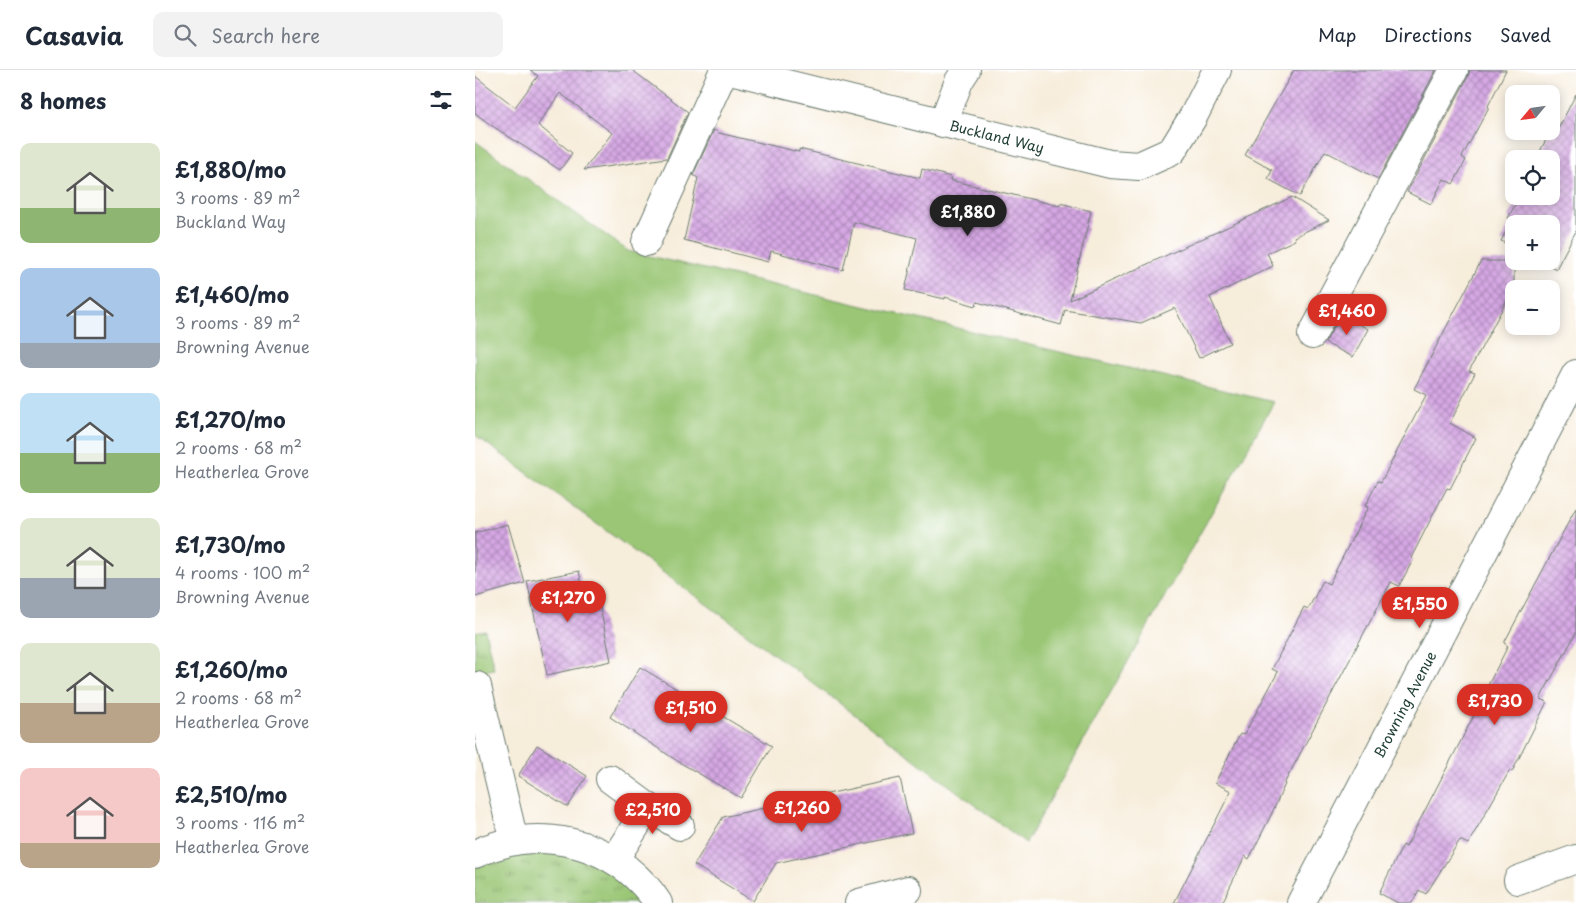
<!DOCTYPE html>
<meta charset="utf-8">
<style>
body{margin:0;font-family:"Playpen Sans",sans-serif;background:#f2f2f3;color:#1f2937;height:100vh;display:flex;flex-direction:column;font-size:19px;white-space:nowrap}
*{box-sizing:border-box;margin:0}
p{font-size:16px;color:#747a83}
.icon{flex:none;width:28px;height:28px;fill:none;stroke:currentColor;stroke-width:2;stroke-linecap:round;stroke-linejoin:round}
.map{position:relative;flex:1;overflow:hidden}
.details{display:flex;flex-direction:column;background:#fff;width:475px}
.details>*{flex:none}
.needle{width:32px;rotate:241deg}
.buttons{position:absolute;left:1030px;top:15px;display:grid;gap:10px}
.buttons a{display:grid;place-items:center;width:55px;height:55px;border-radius:10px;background:#fff;box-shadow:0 2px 12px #0003;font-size:25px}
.price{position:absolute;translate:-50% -42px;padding:0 11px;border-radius:18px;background:#d93025;color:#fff;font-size:16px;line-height:32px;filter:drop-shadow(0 1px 2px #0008)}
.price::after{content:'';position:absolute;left:50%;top:30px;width:15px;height:11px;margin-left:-8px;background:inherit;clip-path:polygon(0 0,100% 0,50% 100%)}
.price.on{background:#222;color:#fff}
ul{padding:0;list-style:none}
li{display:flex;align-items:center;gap:15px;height:125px;padding:0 20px}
li span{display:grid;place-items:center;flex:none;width:140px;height:100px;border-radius:10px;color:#555}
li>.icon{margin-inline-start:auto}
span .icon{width:60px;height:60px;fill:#fffc;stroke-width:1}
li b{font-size:21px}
h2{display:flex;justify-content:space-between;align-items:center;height:60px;padding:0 20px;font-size:21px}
header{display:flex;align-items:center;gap:30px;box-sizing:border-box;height:70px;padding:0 25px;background:#fff;border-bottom:1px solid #e0e1e3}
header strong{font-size:24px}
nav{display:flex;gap:28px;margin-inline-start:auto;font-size:18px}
.search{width:350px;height:45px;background:#f2f2f3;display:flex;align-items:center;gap:12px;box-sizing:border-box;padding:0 18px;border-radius:10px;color:#747a83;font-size:19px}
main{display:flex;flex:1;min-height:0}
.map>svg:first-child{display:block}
.grass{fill:url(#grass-tufts);stroke:#5c8254}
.green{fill:#9ac674;stroke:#5c8254}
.building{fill:url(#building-cross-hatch)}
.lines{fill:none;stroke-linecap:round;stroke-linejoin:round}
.minor-casing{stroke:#6b7b6e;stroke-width:30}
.minor{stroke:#fff;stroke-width:28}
.labels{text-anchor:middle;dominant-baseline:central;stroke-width:4;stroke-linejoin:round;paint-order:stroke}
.street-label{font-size:14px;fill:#1f3d34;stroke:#fff}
</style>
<header>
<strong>Casavia</strong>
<div class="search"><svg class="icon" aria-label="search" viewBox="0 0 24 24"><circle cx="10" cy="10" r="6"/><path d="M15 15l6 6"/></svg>Search here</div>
<nav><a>Map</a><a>Directions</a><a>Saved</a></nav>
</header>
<main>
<section class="details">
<h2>8 homes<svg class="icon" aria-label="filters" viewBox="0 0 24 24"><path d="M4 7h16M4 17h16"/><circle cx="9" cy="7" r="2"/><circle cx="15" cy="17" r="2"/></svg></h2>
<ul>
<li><span style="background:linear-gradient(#dfe7d0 65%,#8fb573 0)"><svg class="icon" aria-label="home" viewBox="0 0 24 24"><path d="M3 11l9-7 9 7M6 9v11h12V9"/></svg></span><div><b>£1,880/mo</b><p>3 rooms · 89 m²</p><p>Buckland Way</p></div></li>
<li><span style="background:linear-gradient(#a9c7e8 75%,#9aa5b1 0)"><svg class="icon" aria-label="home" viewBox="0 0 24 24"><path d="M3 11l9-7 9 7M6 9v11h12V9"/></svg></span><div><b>£1,460/mo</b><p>3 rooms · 89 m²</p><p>Browning Avenue</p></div></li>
<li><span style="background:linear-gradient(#bfe0f5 60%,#8fb573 0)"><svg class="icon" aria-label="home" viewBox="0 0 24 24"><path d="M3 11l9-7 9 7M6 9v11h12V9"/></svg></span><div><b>£1,270/mo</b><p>2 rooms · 68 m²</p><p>Heatherlea Grove</p></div></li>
<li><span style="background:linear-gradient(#dfe7d0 60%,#9aa5b1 0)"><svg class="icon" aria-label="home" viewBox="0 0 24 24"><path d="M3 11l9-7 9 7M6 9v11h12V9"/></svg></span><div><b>£1,730/mo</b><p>4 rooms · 100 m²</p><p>Browning Avenue</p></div></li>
<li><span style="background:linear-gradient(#dfe7d0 60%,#b9a48a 0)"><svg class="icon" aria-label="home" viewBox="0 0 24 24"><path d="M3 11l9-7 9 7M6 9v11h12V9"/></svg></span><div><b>£1,260/mo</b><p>2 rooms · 68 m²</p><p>Heatherlea Grove</p></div></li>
<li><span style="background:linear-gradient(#f6c9c9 75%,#b9a48a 0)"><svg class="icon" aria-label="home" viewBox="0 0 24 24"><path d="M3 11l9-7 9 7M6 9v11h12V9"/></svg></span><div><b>£2,510/mo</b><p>3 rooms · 116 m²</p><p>Heatherlea Grove</p></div></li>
</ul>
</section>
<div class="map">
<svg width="1101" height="833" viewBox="0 0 1101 833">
<defs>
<pattern id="grass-tufts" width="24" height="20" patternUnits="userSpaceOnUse" patternTransform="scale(1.25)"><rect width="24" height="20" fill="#9ac674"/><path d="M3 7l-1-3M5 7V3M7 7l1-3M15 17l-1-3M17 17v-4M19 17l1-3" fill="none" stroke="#7da260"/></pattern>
<pattern id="building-cross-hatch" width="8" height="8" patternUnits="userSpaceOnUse" patternTransform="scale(1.25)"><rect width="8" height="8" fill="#d6a7e4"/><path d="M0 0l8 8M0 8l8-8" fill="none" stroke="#ad89ba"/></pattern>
</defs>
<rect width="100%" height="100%" fill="#fff"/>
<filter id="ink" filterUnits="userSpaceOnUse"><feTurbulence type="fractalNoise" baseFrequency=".02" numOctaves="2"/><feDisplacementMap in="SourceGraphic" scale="10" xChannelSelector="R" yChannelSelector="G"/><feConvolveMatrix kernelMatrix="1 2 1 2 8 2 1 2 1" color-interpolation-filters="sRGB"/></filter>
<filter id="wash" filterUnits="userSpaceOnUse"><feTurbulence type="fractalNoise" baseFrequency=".0096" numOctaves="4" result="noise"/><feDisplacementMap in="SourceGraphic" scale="20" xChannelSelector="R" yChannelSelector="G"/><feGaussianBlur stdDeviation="1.12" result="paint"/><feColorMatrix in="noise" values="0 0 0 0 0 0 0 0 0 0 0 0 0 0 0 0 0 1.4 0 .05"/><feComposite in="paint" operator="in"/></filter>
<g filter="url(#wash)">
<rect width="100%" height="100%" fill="#f7eddb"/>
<path class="grass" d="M10 560 19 599 0 603V562Z
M87 770 183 833H0V784Z"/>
<path class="green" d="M0 71 153 181 799 332 551 773 264 558 0 365Z"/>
<g id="blocks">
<path class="building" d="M55 0H157L213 42 192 88 109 100 137 63 85 23 63 55 97 83 85 100 16 55 0 43V6L40 37 63 6Z
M819 0H961L903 109 850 81 825 126 793 109 797 100 770 85Z
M995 0H1031L1013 36 1014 37 987 87 991 90 978 114 969 109 956 134 932 122 993 7Z
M1101 24V161L1081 199 1066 191H1076V154H1039V177L1026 171 1037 150 1033 148 1045 126H1076V89H1061L1074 64 1079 67Z
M239 60 244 63 324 82V79L445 108 447 99 476 107 475 110 585 136V133L616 141 595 230 817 127 854 150 819 167 820 170 792 183 798 196 735 227 755 273 724 288 700 238 666 253 590 240 586 255 502 232 501 236 470 227V229L430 220 442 168 379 152 368 200 296 181 293 192 209 170 223 108 218 105Z
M1006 191H1039V217L994 301 1000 303 975 353 1001 368 975 419 972 418 960 441 936 488 938 490 924 516 916 512 809 714H810L797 743 774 789 770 786 747 833H699L756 721 740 713 765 664 769 665 803 602 797 599 829 537 833 539 848 511 854 514 893 437 890 436 903 411 906 412 951 325 939 319Z
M866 245 893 259 878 287 850 273Z
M1101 438V563L1065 629 1072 632 1037 702 1035 700 993 774 985 770 951 824 944 820 937 833H923L904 823 928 775 931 777 1010 624 1009 623 1033 576 1029 573Z
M33 454 50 513 0 527V463Z
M104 501 108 520 121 518 136 591 72 605 52 511Z
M165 597 297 676 266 728 204 692 135 647Z
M62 675 112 706 93 737 43 706Z
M425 708 437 763 301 793 278 831 219 795 248 747Z"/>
</g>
</g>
<g filter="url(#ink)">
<use href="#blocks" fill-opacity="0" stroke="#6b7b6e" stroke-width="1"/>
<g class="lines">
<g class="minor-casing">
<g id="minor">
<path id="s1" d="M255 0 635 94 664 96 697 81 718 47 742 0"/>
<path d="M468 53 484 11 491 0"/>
<path d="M171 172 249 0"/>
<path d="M837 265 979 0"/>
<path d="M2 616 39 771"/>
<path d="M135 709 173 737 139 790"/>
<path d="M173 737 205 756"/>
<path d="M0 784C50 760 107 765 152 799 163 808 175 820 183 833"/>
<path d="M1043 810 1101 789"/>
<path d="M384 833 433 820"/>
<path id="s2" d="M826 833 1101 304"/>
</g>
</g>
<use href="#minor" class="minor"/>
</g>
</g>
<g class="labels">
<g class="street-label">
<text stroke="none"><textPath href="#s1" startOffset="275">Buckland Way</textPath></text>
<text stroke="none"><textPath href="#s2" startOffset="224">Browning Avenue</textPath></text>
</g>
</g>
</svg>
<div class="buttons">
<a><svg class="needle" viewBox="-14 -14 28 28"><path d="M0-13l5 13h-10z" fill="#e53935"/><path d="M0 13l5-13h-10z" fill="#747a83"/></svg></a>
<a><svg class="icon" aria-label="locate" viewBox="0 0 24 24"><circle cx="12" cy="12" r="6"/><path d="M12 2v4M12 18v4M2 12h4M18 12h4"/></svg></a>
<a>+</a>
<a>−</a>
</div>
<b class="price on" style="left:493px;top:167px">£1,880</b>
<b class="price" style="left:872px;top:266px">£1,460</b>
<b class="price" style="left:93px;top:553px">£1,270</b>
<b class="price" style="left:945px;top:559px">£1,550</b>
<b class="price" style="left:1020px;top:656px">£1,730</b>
<b class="price" style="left:216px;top:663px">£1,510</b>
<b class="price" style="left:327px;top:763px">£1,260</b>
<b class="price" style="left:178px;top:765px">£2,510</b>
</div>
</main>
